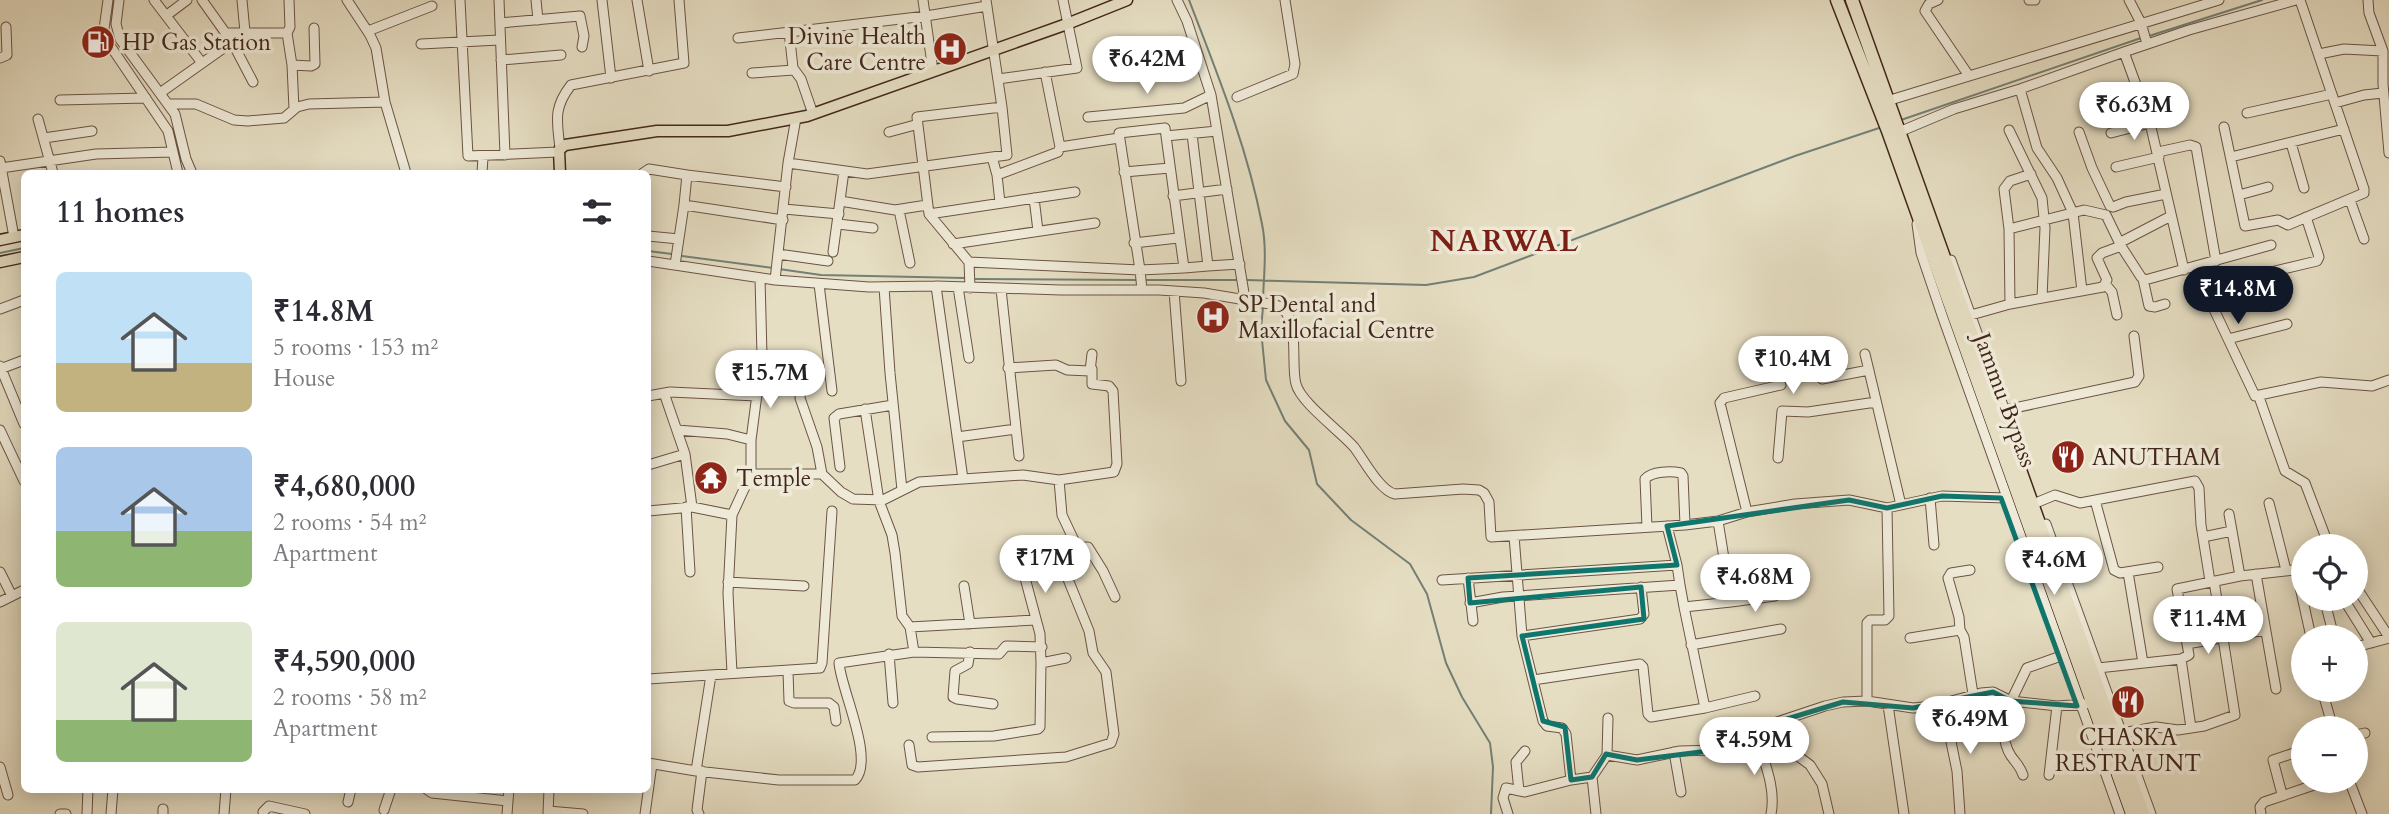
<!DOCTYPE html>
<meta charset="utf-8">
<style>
body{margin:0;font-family:Cardo,serif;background:#f7f7f7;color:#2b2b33;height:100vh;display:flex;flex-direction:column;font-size:26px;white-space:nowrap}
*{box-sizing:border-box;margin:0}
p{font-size:23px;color:#7c7c81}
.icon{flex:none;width:38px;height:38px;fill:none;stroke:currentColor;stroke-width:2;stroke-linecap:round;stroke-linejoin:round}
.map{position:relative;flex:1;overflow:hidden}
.sheet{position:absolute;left:21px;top:170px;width:630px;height:623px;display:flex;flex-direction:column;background:#fff;border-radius:10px;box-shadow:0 4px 18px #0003}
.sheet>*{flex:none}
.controls{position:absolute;left:2291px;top:534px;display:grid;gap:14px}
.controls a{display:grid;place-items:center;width:77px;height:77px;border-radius:50%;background:#fff;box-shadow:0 4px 18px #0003;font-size:35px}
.price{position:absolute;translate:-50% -60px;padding:0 16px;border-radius:24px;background:#fff;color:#222;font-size:23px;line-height:46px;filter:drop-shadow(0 2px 4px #0008)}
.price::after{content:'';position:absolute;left:50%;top:42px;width:21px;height:16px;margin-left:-10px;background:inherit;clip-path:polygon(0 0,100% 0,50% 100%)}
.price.on{background:#111827;color:#fff}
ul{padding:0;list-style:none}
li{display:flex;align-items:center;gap:21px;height:175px;padding:0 35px}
li span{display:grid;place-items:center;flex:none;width:196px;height:140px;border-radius:10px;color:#555}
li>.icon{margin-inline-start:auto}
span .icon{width:84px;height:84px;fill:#fffc;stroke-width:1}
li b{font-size:30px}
h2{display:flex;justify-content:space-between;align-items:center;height:84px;padding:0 35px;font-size:30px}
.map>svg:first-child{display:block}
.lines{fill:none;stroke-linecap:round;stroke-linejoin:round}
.stream{stroke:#748076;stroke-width:2}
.minor-casing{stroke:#6b5445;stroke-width:11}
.major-casing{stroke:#42261b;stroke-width:13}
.highway-casing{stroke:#42261b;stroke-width:15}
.minor{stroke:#efead8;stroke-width:9}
.major{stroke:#e6dec3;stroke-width:10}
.highway{stroke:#e6dec3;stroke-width:12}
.marked{fill:none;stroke:#0f766e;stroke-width:5;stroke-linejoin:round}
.labels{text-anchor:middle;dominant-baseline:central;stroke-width:7;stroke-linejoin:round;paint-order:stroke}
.poi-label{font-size:23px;fill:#42261b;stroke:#efead8;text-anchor:start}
.street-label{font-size:23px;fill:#42261b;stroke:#efead8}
.district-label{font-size:30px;font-weight:bold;letter-spacing:2px;fill:#7a1f14;stroke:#efead8}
</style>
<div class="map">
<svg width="2389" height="814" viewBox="0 0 2389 814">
<rect width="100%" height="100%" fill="#e6dec3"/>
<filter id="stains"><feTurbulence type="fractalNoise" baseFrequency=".00286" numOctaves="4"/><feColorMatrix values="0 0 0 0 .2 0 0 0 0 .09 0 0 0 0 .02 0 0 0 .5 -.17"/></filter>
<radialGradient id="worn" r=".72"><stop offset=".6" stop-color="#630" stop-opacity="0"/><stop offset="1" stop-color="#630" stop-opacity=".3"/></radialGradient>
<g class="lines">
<path class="stream" d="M1189 0C1217 73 1247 146 1262 224 1267 248 1264 274 1263 298
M2149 36 2262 0
M1901 120 2141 38
M648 251 672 254
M0 253 24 248
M682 256 773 268
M779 269 821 275 965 278
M974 279 1137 280
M1146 280H1238
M1247 280 1426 285 1474 277 1795 156 1879 128
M1263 307 1261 330 1266 380 1285 421 1309 450 1317 484 1351 520 1410 564 1427 594 1446 663 1462 697 1490 743 1493 767 1491 814"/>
<g class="minor-casing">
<path id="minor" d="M108 0 104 29 105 38 168 131 178 173
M119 0 116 24 120 39 175 114 186 159 192 173
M154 0 202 63
M202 0 232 42 253 82
M242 0 245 32
M347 0 370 35 376 48 385 102 406 173
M460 0 468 156 558 152
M499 0 505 155
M536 0 538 20
M602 0 611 78
M637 0 649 71
M923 0 933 71
M1177 0 1187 21 1211 95 1245 299
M1938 0 1929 4 1925 11 1969 76
M2029 0H2035
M2129 0 2141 23 2147 44
M2368 0 2369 13 2383 51V84L2389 153
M167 15 187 0
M500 23 580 16 584 36 582 47
M368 31 432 6
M789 31 793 68 801 79 813 114
M225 33H287L292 65 294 109
M287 33 290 27 289 0
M738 38 926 16 987 6
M421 44 499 40
M2124 52 2189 30 2296 0
M2319 54 2344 49 2383 51
M0 58 7 55 6 27
M501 60 561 55
M292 65 311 66 315 64 314 28
M1045 72 1060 147 1119 138
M752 73 794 70
M998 79 1077 68 1063 0
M2020 89 2037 148 2057 178 2073 213 2082 291
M160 93 232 42
M1237 97 1293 74 1295 64 1285 0
M60 100 146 98
M1887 101 2219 0
M2335 103 2364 95 2383 93
M168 104H196L234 120 248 121 284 118 297 107 309 104 385 102
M2247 113 2332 94
M1088 117 1184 108 1211 95
M38 119 53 173
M2224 127 2245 226 2278 220 2288 225 2364 193V189L2300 0
M2009 130 2042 198 2045 228 2042 298
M889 132 915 125 918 126
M1899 132 1954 109 2020 89 2124 52 2150 123 2184 270
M2079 132 2092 168 2110 206 2113 207 2126 202 2166 194
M2111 133 2150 123
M1166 136 1165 128 1119 133 1140 270 1184 268 1166 136 1217 131
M44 138 92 131
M2291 143 2304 188
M560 148C557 121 553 108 571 85L684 63 679 0
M2158 152 2190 145 2196 147 2216 261
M992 157 997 175 1000 203
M2231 157 2344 129
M0 161 14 237
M788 163 867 174 1007 155 1002 107
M2116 167 2159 157
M1 168 96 154 173 152
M1124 172 1170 168
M482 173 483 157
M643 173 649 169 687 175
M997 175 1058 152 1060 147
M2239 195 2268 187
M1173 196 1227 189
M1034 198 1038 231
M2350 200 2364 239
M840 201 895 210 927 205
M684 205 687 175 786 187
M784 209 839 214
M899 210 910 263
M929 214 1075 192
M838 224 873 228
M1917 224 1921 253 1942 315 2120 814
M2009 229 2084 210 2106 215 2121 246
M648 236 679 239
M1134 243 1178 238
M2119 243 2171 216
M953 244 1095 223
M833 252 844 171
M778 254 828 261
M1951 260 2016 442
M648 261 775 280 869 287 936 286 1061 290H1159L1204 293 1276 305C1302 314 1290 363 1296 384 1301 403 1339 430 1354 447 1364 460 1380 491 1395 494L1463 489 1479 490 1484 493 1489 502 1491 537 1685 525 1718 521 1747 512 1795 504 1849 500 1887 508 1942 496 2006 498
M969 262 1140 270 1142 290
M675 265 684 205 783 220
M1208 266 1240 264
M2194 267 2255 396 2321 382 2372 386 2389 380
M1184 268 1208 266 1192 134
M2250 277 2317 261 2319 257 2306 217
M2143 279 2149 306 2155 307 2165 304
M775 280 788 163 796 118
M819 284 832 391
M2106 285 2112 292 2117 315
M936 286 963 479
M884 287 890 373 902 490
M958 287 969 358
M970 288 969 262 929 214 917 117 1002 107 986 0
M1001 289 1019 456
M1174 291 1181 381
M2205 291 2236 280
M2010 304 2009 229 2004 189 2010 181 2031 174
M0 309 24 300
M1971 315 2010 304 2103 287 2107 280 2097 258 2102 253 2121 246 2141 277 2145 280 2271 245
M2228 339 2287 324
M1865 354 1901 505
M762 356 794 367 802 373 800 398 817 447 822 474 841 492 853 499 883 500 919 482 1023 475 1059 480 1114 472 1117 464 1113 391 1109 386 1092 384V369
M0 366 24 424
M1008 368 1056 365 1067 370 1090 371 1092 354
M0 369 24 360
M1822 379 1869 370
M648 396 670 392 757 396
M2259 397 2285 471 2305 483 2329 546
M865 409 879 501 892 535 895 553 902 616 910 627 914 652
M2005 410 2135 382 2139 376 2134 336
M0 430 24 481
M677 430 727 434 751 440
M957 437 1016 429
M685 454 692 507
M1778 458 1782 411 1808 412 1876 402
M648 465 685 454 664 393
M840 467 834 418 839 414 893 405
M751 474H822
M1059 480 1062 515 1078 549
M1930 498 1934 545
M2095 500 2114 570 2120 573 2158 567
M2038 502 2055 495 2080 503 2195 481 2199 488 2201 525 2210 581
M2269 503 2286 570
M686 507 690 572
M648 511 692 507 732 515
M1747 512 1720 403 1724 398 1781 385
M2229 514 2240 576
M2046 524 2151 814
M1667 526 1677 565
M1647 527 1645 479C1652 471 1671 471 1681 473L1683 476 1685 525
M1514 536 1522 636 1543 721 1547 726 1562 728 1566 734 1571 780
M2203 537 2232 531
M1017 548 1040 634 1041 663 1066 658
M2296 569 2311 637
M0 572 12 596
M2128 572 2143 663
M2256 574 2276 689
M1468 578 1473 621
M1442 580 1677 565 1680 585
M728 582 804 586
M964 586 970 624
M2356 587 2389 637
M2324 598 2334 637
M2343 598 2371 643
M0 602 24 590
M1731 602 1775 596
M1470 603 1503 597 1680 585 1684 607 1731 602 1718 521
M1684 607 1705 708 1755 696
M910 627 1036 620
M1960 630 1959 617 1948 578 1951 573 1970 570
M1522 636 1640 619 1644 614 1641 587
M1910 638 1960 630 1964 637 1973 694
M2187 644 2265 630
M1691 645 1781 629
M2356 647 2389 638
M970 652 968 664 955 671 953 697 957 699 993 704
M889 654 893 703
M2181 659 2189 655 2177 589 2240 576 2303 569
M2098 668 2181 659 2191 728
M788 671 789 701 794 703H829L834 707 836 721
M732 673 728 593 732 515 751 474V440L762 356 760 278
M648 679 820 668 822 663 832 511
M1533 680 1640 664 1643 667 1648 714 1651 717 1705 708
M2322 690 2333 728
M2006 699C2004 717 2000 739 2011 756 2016 763 2020 766 2023 775
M1867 701V623L1870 620H1885L1889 616 1887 508
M2011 701 2027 668 2061 656
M1943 703 1957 771 1960 814
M1888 705 1904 814
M1777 722 1791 751 1810 765 1822 784 1829 814
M2122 733 2156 727 2178 730 2204 726 2235 715 2214 581
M2356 735 2365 733
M932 737 994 736 1038 729 1040 727 1041 663
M1758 741C1765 764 1776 789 1771 814
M909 745 912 765 918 767 1066 757 1111 743 1114 734 1106 672 1093 653 1089 631 1061 562 1062 558 1082 547H1088L1103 571 1115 597
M1674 752 1681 792
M1607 755 1608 718
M648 763 696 771 711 675
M0 767 8 795
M696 771 779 780H855C875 759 841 690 839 663L914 652 999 654 1006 646 1042 647
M2049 775 2057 706
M2349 780 2362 814
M426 789 432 793 508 801
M1519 791 1516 762 1525 751
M2282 794 2273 760 2303 750
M348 802 351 789
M384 810 391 789
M548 811 583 814
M263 812 269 806 305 814
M60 814H66
M87 814 88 789
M111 814 113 789
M163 814V809
M224 814 226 789
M507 814 509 789
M548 814 549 789
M645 814 652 764
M699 814 697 810 702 771
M1508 814 1503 798 1506 788 1525 792 1571 780 1592 777
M1596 814 1592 777 1607 755 1637 760 1680 751 1715 750 1748 746 1758 741 1777 722 1825 706 1843 702 1867 701 1913 708 1933 706 1981 693 1993 692 2011 701 2057 706 2086 704
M2261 814 2260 807 2264 802 2329 780"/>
</g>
<g class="major-casing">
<path id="major" d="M560 173 559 150 565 145 657 131H728L807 116 1067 24 1127 0
M0 240 24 235
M0 262 24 257"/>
</g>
<g class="highway-casing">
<path id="highway" d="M1837 0 1888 131 2132 814
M1852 0 2143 814"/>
</g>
<use href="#minor" class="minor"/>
<use href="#major" class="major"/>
<use href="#highway" class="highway"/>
</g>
<path class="marked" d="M1942 496 2001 498 2077 706 2011 701 1993 692 1913 708 1843 702 1777 722 1748 746 1637 760 1606 754 1592 777 1571 780 1565 727 1543 721 1522 636 1644 619 1641 587 1470 603 1468 578 1677 565 1667 526 1849 500 1887 508Z"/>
<defs>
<g id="fuel-disc" transform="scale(1.75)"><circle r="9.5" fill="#8f2418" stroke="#efead8"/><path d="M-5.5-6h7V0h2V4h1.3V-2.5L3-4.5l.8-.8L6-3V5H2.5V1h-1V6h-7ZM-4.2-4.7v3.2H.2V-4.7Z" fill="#fff"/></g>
<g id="hospital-disc" transform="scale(1.75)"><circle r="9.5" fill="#8f2418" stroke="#efead8"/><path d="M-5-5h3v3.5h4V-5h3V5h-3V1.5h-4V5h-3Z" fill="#fff"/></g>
<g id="restaurant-disc" transform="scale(1.75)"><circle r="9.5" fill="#8f2418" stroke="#efead8"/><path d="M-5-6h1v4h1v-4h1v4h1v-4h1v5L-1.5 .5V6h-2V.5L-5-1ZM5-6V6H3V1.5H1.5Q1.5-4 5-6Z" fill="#fff"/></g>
<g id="temple-disc" transform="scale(1.75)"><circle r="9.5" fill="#8f2418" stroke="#efead8"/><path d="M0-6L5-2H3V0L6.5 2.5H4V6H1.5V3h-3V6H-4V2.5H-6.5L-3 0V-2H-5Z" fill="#fff"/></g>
</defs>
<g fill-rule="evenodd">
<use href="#fuel-disc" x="98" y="42"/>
<use href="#hospital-disc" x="950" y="49"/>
<use href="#hospital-disc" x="1213" y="317"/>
<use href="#restaurant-disc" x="2068" y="457"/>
<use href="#temple-disc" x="711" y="478"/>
<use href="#restaurant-disc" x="2128" y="702"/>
</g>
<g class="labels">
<g class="poi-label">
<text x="926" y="36" text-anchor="end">Divine Health<tspan x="926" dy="26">Care Centre</tspan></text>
<text x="122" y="42">HP Gas Station</text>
<text x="1238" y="304">SP Dental and<tspan x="1238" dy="26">Maxillofacial Centre</tspan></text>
<text x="2092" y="457">ANUTHAM</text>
<text x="736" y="478">Temple</text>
<text x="2128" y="737" text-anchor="middle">CHASKA<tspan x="2128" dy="26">RESTRAUNT</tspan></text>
</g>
<g class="street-label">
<text transform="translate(2005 400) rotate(70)">Jammu Bypass</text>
</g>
<g class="district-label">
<text x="1505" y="241">NARWAL</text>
</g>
</g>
<rect width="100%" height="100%" filter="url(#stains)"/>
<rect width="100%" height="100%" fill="url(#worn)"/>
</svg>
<div class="controls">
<a><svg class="icon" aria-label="locate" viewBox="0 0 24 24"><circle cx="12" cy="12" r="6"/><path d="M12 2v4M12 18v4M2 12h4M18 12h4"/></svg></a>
<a>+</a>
<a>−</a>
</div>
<b class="price" style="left:1147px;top:96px">₹6.42M</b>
<b class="price" style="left:2134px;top:142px">₹6.63M</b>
<b class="price on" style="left:2238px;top:326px">₹14.8M</b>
<b class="price" style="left:1793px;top:396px">₹10.4M</b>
<b class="price" style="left:770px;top:410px">₹15.7M</b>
<b class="price" style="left:1045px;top:595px">₹17M</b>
<b class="price" style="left:2054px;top:597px">₹4.6M</b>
<b class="price" style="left:1755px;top:614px">₹4.68M</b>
<b class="price" style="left:2208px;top:656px">₹11.4M</b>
<b class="price" style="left:1970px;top:756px">₹6.49M</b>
<b class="price" style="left:1754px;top:777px">₹4.59M</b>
<section class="sheet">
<h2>11 homes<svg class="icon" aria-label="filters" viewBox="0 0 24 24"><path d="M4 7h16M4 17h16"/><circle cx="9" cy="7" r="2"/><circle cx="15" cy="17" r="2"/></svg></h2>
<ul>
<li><span style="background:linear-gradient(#bfe0f5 65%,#c2b280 0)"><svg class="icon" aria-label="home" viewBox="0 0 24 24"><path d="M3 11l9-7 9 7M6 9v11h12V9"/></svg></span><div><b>₹14.8M</b><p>5 rooms · 153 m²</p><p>House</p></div></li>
<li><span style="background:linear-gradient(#a9c7e8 60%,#8fb573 0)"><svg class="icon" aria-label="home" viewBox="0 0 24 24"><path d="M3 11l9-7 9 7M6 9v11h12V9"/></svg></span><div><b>₹4,680,000</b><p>2 rooms · 54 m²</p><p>Apartment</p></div></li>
<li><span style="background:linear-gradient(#dfe7d0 70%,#8fb573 0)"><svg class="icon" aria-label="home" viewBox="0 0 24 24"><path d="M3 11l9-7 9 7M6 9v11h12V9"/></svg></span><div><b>₹4,590,000</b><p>2 rooms · 58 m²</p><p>Apartment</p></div></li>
</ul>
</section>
</div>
